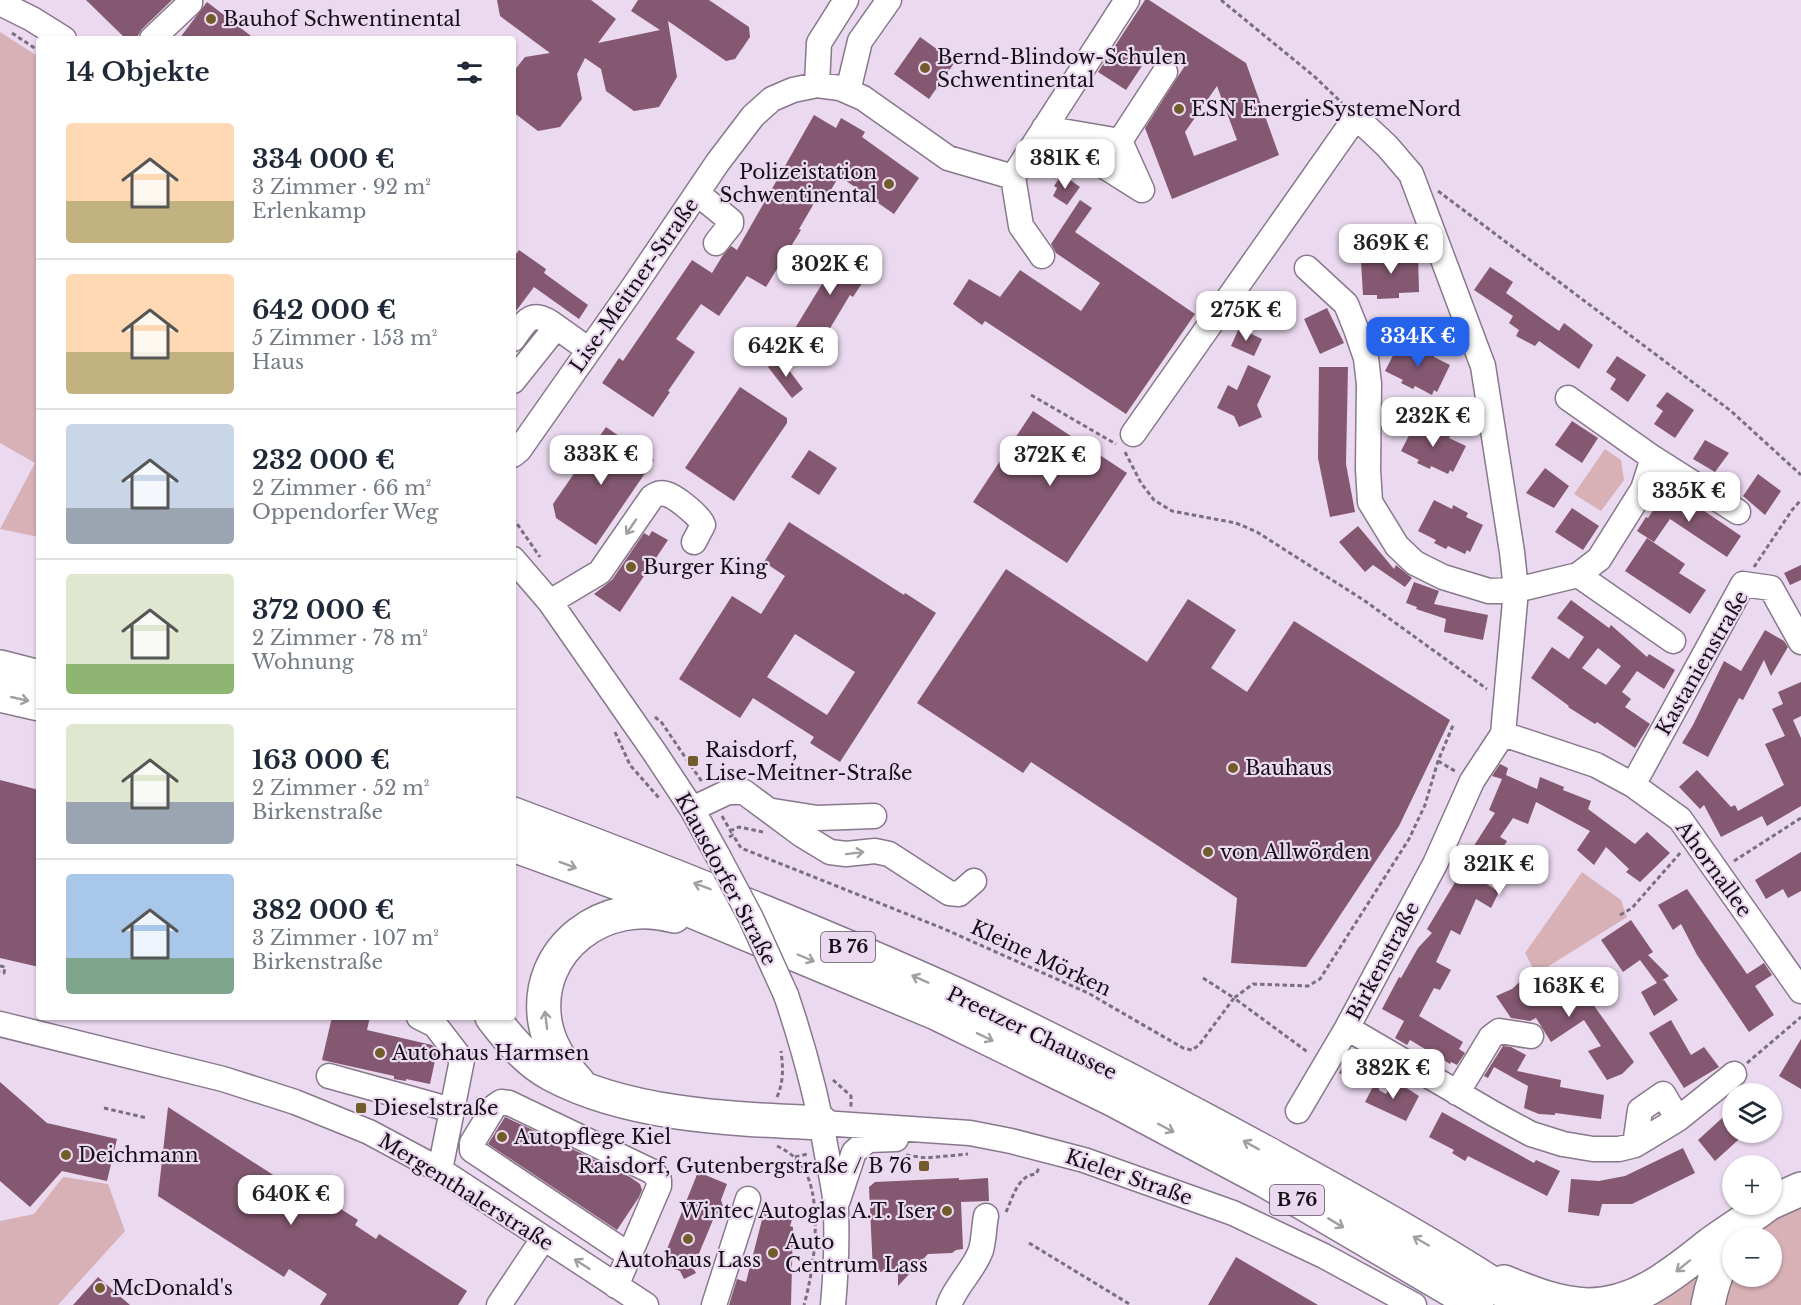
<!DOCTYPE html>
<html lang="de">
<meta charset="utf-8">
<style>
body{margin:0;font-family:"Libre Baskerville",serif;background:#f6f6f7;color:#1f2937;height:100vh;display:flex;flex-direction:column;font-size:22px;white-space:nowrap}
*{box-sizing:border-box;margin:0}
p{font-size:20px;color:#747a83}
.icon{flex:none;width:33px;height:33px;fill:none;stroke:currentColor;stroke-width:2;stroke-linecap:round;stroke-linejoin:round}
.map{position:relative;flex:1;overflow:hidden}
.drawer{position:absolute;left:36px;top:36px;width:480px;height:984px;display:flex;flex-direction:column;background:#fff;border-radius:6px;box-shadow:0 2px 4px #0004}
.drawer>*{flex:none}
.buttons{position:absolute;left:1722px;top:1083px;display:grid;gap:12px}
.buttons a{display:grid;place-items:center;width:60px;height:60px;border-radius:50%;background:#fff;box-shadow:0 2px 4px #0004;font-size:30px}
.price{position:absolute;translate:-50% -51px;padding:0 14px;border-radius:12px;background:#fff;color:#222;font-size:20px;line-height:39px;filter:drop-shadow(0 2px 3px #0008)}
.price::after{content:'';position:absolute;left:50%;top:36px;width:18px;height:14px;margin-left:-9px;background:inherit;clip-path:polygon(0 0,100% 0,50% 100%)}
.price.selected{background:#2563eb;color:#fff}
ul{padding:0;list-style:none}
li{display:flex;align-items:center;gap:18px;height:150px;padding:0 30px}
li+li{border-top:2px solid #e0e1e3}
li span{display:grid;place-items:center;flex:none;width:168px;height:120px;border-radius:6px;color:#555}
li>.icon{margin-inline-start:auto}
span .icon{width:72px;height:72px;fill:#fffc;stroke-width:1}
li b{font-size:26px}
h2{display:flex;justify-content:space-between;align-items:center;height:72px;padding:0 30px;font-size:26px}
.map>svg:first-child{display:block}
.green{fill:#d8b1b6}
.building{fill:#835870;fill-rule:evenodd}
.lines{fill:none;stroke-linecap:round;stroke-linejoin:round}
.minor-casing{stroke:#88788c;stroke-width:27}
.highway-casing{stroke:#88788c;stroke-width:36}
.path{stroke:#7a6f7d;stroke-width:3;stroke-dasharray:4.5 3;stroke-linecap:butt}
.minor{stroke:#fff;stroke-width:24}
.highway{stroke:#fff;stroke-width:33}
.minor-bridge-casing{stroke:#88788c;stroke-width:27;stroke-linecap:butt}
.minor-bridge{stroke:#fff;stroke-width:24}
.oneway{stroke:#a19fa2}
.poi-dot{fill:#735c2c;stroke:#ebd9ef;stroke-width:2}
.labels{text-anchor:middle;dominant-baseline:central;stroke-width:4.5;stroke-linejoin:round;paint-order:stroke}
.shield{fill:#ebd9ef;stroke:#544b57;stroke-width:1.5}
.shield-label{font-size:18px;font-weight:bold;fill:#140e16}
.poi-label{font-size:20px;fill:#140e16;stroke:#ebd9ef;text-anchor:start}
.street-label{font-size:20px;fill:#140e16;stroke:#ebd9ef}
</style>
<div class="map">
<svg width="1801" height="1305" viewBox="0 0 1801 1305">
<rect width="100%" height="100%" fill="#ebd9ef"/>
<path class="green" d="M0 32 39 57V537L0 529 35 463 0 443Z
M1605 449 1621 460 1624 480 1601 511 1574 494Z
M1582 872 1621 900 1627 917 1536 974 1525 953Z
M63 1177 108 1184 125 1231 58 1305H0V1221L34 1214Z
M1801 1202V1305H1717L1732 1276H1772V1238L1751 1237 1772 1216Z
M1724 1245 1700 1305H1629Z"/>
<path class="building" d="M86 0H172L142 29 136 39H126Z
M497 0H591L616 19 598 43 660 30 631 11 638 0H709L749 27 750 37 735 59 726 61 668 21 677 77 659 107 634 111 606 91 601 69 585 58 577 74 582 99 560 127 538 131 513 112V72L525 57 550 53 500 16Z
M1145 0H1149L1246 63 1279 155 1172 199 1145 128 1186 64 1156 45 1126 90 1098 72ZM1217 86 1237 140 1194 156 1185 132Z
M207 2 255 39H179Z
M920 37 955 62 929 99 894 74Z
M814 115 836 128 841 118 865 132 862 137 919 178 894 214 839 176 827 197 820 193 799 229 801 230 766 287 747 276 719 316 701 304 676 339 695 352 668 391 670 392 653 417 602 383 619 358 623 361 692 260 712 273 723 255 731 246 737 250Z
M1062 174 1080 187 1067 205 1053 196 1057 188 1054 186Z
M1080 200 1092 208 1075 232 1195 314 1126 414 985 321 982 325 953 304 969 279 1000 297 1020 270 1081 311 1100 283 1056 253 1051 244Z
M519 250 546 269 544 273 588 305 579 319 534 287 513 315V258Z
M831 250 868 274 853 297 850 295 820 345 794 330 825 279 816 273Z
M1418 252 1419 292 1399 293V298L1377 299V295H1363L1361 261 1383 260 1382 254Z
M1490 267 1513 282 1506 293 1559 331 1564 323 1593 345 1579 369 1539 341 1535 346 1516 336 1519 330 1509 323 1513 316 1474 290Z
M1327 308 1344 343 1320 354 1304 319Z
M1239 328 1262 339 1254 356 1231 346Z
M1401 340 1419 349 1421 346 1435 353 1434 357 1450 365 1437 392 1434 390 1432 395 1415 386 1413 389 1401 383 1403 380 1385 371Z
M1617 356 1646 375 1628 402 1610 389 1616 379 1606 372Z
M780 358 803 389 792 398 768 367Z
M1248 365 1271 376 1257 405 1262 417 1239 427 1234 416 1217 408 1228 385 1237 390Z
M1319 367H1348L1346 464 1355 512 1330 517 1318 458Z
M740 387 787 418V423L734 501 685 468Z
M1667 392 1694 410 1675 438 1654 424 1663 411 1656 406Z
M1033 411 1127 473 1067 563 973 502Z
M1417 420 1435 429 1437 426 1451 433 1449 438 1466 446 1453 472 1450 470 1448 474 1431 466 1430 469 1417 463 1419 460 1401 451Z
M1572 421 1598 438 1582 463 1555 445Z
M606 427 654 460 596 545 556 518 553 504Z
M1705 440 1729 453 1715 472 1693 459Z
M809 450 837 468 819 495 791 477Z
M1545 468 1569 486 1554 508 1526 493Z
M1758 474 1781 491 1765 515 1743 496Z
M1669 487 1741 536 1727 557 1670 519 1654 542 1637 531 1646 517 1648 518Z
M1434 500 1452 509 1453 505 1468 513 1466 517 1483 525 1470 552 1467 550 1465 554 1448 546 1446 549 1434 543 1436 540 1418 531Z
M1572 508 1599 526 1583 550 1555 532Z
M789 522 904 595 905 593 936 613 840 762 810 743 814 737 753 698 740 718 679 679 732 596 761 614 785 576 764 562ZM795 634 855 672 827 715 767 677Z
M1358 526 1394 569 1396 565 1412 578 1405 587 1373 565 1365 572 1339 542Z
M652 531 668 540 620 612 594 594 612 580 644 533 649 536Z
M1647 538 1685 564 1679 573 1706 590 1690 614 1625 571Z
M1801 565V580L1790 585 1784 573Z
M1006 569 1147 662 1188 599 1236 630 1211 668 1247 692 1294 621 1450 720 1399 826 1306 967 1231 963 1237 898 1031 762 1023 773 917 703Z
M1414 582 1439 591 1434 604 1488 615 1483 640 1444 632 1446 619 1416 609 1417 607 1406 603Z
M1571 600 1609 628 1611 625 1647 657 1649 654 1675 670 1664 689 1637 671 1622 692 1631 699 1625 707 1650 724 1635 748 1597 722 1595 724 1568 707 1569 706 1531 678 1552 647 1569 659 1584 637 1557 618ZM1598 648 1621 666 1606 685 1582 668Z
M1765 630 1784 641 1788 647 1771 676 1764 660 1743 700 1739 698 1708 757 1682 743 1693 725 1724 661 1741 671Z
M1801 682V716L1793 720 1801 738V806L1767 826 1762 816 1721 837 1704 805 1700 809 1679 787 1697 770 1731 807 1735 805 1738 811 1784 785 1765 744 1785 736 1772 709 1783 704 1778 692Z
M1500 764 1508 768 1506 775 1537 789 1540 777 1564 787 1563 790 1591 801 1588 809 1635 844 1647 832 1670 853 1640 882 1626 872 1629 869 1606 847 1594 865 1577 850 1590 831 1536 802 1528 824 1513 818 1500 837 1507 841 1482 881 1499 892 1491 908 1476 899 1460 935 1451 930 1436 962 1451 970 1440 990 1434 988 1419 1016 1463 1042 1459 1049 1465 1053 1457 1065 1451 1062 1450 1064 1410 1040 1407 1045 1395 1038 1404 1021 1382 1009 1399 977 1401 978 1418 948 1432 933 1427 929 1469 859 1466 858 1495 813 1489 810 1502 779 1492 776Z
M0 780 39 790V967L0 958Z
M1801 852V891L1788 898 1783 889 1766 899 1755 880Z
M1687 889 1747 974 1764 963 1772 975 1755 986 1774 1015 1749 1032 1697 955 1681 924 1673 930 1658 905Z
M1631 920 1653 952 1648 955 1669 976 1661 981 1664 980 1678 1000 1654 1016 1641 992 1657 983 1640 960 1623 972 1601 940Z
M1578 969 1597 996 1590 1000 1634 1062 1622 1074 1607 1080 1588 1051 1601 1046 1584 1020 1551 1042 1536 1018 1530 1021 1511 1018 1496 996 1512 989 1525 977 1540 997Z
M332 1017H370L367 1030 432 1045 437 1051 430 1084 406 1079V1081L394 1079V1076L322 1060Z
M1671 1020 1691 1055 1704 1047 1719 1067 1684 1088 1649 1033Z
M1801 1039V1089L1779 1076Z
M1503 1046 1511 1047 1526 1055 1517 1071 1561 1080 1560 1087 1604 1095 1601 1119 1555 1113V1115L1539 1114 1524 1108 1528 1086 1494 1067 1488 1078 1484 1076Z
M1353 1049 1374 1062 1361 1085 1339 1073Z
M1379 1075V1090L1386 1094 1394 1080 1419 1096 1406 1121 1365 1102Z
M0 1082 47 1123 117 1139 107 1181 62 1171 30 1207 0 1181Z
M168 1107 301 1193 305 1186 358 1220 355 1225 376 1239 379 1234 467 1291 458 1305H320L327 1294 289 1269 284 1277 158 1196Z
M1732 1109V1132H1747L1715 1161 1698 1140Z
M1442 1112 1534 1163 1536 1160 1560 1171 1547 1196 1468 1156 1465 1161 1452 1153 1454 1150 1429 1137Z
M505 1117 535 1131 563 1149 566 1146 630 1177 640 1184 642 1190 639 1197 617 1230 488 1144Z
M1683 1148 1695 1173 1632 1204H1602L1599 1216 1568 1212 1571 1179 1599 1181 1625 1176Z
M698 1172 727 1184 721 1200 723 1206 721 1212 715 1215 693 1268 696 1273 684 1279 680 1271 661 1264Z
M959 1178V1180L988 1178 989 1201 961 1202 963 1249 956 1250 952 1253 928 1254 898 1286V1271L873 1272 869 1187 875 1182Z
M764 1212 792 1220 790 1226 793 1227 791 1305H729L737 1279 746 1282Z
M1236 1257 1318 1305H1208Z
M98 1277 130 1305H73Z"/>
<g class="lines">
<g class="minor-casing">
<path id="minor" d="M0 3 32 19 64 39
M152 39 190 3V0
M817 85 819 43 846 0
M848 91 860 41 889 0
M1044 128 1120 141 1142 190Z
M1120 141 1165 72
M697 193 731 221V224L716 243
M1042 256 1021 226 1013 177 1127 0
M1307 268 1346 304 1356 329 1366 358 1369 384 1368 469 1370 502 1397 546 1415 563 1443 577 1489 591 1516 590 1578 575 1599 559 1643 489 1653 458
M551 323 589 350
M513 339C525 323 530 309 551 323L553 331 513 381
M1568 398 1653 458 1738 512
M1133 434 1356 117 1387 146 1411 174 1483 366 1512 552 1516 590 1503 734 1472 781 1435 864 1347 1028 1494 1114 1531 1134 1563 1144 1593 1149H1619L1635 1145 1678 1119 1663 1094 1640 1110 1635 1145
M513 455 519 450 630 292 718 162 753 116 772 99 793 90 817 85 840 88 863 98 948 158 1013 177
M513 559 550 602 655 753 692 809 718 856
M1578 575 1673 641
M550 602 600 572 652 497C657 494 660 492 666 494 675 496 700 516 703 525L694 542
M1503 734 1596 765 1633 785 1680 819 1801 991
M1633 785 1743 584 1771 588 1801 642
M692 809 728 792H744L802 835 830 852 846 854 875 851 889 854 949 893 959 894 974 881
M773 811 817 818 874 816
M786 995C804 1048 818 1100 827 1155 831 1173 835 1191 836 1209 837 1241 836 1273 833 1305
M419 1017 435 1025 462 1060 440 1170
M0 1024 223 1079 295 1102 369 1132 440 1170 646 1305
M329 1076 452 1110
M1457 1093 1491 1037 1499 1031 1531 1036
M1298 1111 1347 1028
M1678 1119 1734 1074
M822 1123 970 1133 1011 1141 1084 1160 1233 1213 1324 1256 1414 1305
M838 1200 854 1152 868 1140 896 1139
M616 1286 659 1186V1180L653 1172 509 1103 501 1102 494 1107 472 1143V1150L629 1255
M499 1305 543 1239
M714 1305 748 1199
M949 1305C956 1285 974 1270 981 1250 984 1239 984 1226 986 1216"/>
</g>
<g class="highway-casing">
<path id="highway" d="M0 667 39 677
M0 695 39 704
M513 814C665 871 816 931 964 998 1065 1045 1163 1097 1261 1150 1350 1199 1440 1248 1525 1305
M513 845 670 902 936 1013 1114 1100 1264 1180 1477 1305
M492 1017C508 1038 527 1061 551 1074 629 1116 734 1119 822 1123
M578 1082C562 1065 549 1046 545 1022 533 948 606 896 674 916
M1772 1202 1801 1189
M1504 1282C1531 1293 1558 1304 1588 1305 1638 1305 1675 1272 1712 1243 1730 1230 1750 1218 1768 1204
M1708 1305C1712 1282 1720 1262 1732 1243"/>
</g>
<path class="path" d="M1221 0 1315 77 1342 103
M12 33 39 51
M1438 191 1731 411 1801 475
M1031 395 1116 444
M1125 452 1141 483 1154 500 1172 511 1236 523 1257 532 1365 601 1487 689
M513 518 540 557
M1754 567 1792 510 1801 500
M655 717 662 723 702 782
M615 732 630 765 659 798
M1438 761 1455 771
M722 816 733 835
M730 831 739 827 763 832
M729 837 733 835 741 848 942 928 1088 993 1183 1048 1192 1050 1199 1045 1234 998 1309 1053
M1734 861 1801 818
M1620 915 1632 908 1681 852
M0 966 5 967 4 973 0 972
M1203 978 1234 998 1253 984 1308 986 1320 979 1409 839 1425 805 1438 761 1454 723
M1747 1063 1801 1017
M833 1080 851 1096V1107
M777 1097C784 1081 783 1067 781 1051
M104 1108 147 1118
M777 1146C790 1152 801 1161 807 1175 822 1209 814 1270 804 1305
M906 1155 926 1158 968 1154
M795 1157 808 1154
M1006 1212C1013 1197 1018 1175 1036 1174L1039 1168
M1029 1243 1131 1305"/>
<use href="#minor" class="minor"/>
<use href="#highway" class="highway"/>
<g class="minor-bridge-casing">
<path id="minor-bridge" d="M718 856 751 918 786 995"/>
</g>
<use href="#minor-bridge" class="minor-bridge"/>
</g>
<defs><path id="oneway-shaft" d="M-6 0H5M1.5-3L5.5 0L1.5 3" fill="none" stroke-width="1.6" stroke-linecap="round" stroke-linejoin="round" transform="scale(1.5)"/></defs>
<g class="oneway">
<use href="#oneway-shaft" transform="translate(631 527) rotate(124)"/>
<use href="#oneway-shaft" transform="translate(20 699) rotate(13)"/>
<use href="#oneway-shaft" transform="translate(855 853) rotate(-7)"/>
<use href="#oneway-shaft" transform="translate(568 865) rotate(20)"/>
<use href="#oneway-shaft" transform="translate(702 886) rotate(-159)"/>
<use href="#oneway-shaft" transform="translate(806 958) rotate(23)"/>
<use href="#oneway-shaft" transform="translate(920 979) rotate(-156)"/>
<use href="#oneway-shaft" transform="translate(546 1020) rotate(-97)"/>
<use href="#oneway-shaft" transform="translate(985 1037) rotate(26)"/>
<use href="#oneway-shaft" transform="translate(1166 1128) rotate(28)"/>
<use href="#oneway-shaft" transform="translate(1251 1145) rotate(-151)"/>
<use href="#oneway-shaft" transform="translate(1336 1223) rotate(31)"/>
<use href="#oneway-shaft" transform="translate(1421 1241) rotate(-150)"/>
<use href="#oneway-shaft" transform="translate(582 1264) rotate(-147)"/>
<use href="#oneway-shaft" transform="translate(1683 1266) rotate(141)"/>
</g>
<g class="poi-dot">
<circle cx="211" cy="19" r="6"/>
<circle cx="925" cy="68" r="6"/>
<circle cx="1179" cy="109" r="6"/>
<circle cx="889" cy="184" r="6"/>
<circle cx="631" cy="567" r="6"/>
<rect x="687" y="755" width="12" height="12" rx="3"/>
<circle cx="1233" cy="768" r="6"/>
<circle cx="1208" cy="852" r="6"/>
<circle cx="380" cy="1053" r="6"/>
<rect x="355" y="1102" width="12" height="12" rx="3"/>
<circle cx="502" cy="1137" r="6"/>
<circle cx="66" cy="1155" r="6"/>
<rect x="918" y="1160" width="12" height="12" rx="3"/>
<circle cx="947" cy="1211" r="6"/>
<circle cx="688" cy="1239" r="6"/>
<circle cx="773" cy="1253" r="6"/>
<circle cx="100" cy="1288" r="6"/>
</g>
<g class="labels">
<g class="shield">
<rect x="821" y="932" width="54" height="30" rx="4.5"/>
<rect x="1270" y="1185" width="54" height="30" rx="4.5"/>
</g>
<g class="shield-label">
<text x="848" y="947">B 76</text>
<text x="1297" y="1200">B 76</text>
</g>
<g class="poi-label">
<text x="223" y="19">Bauhof Schwentinental</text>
<text x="937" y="57">Bernd-Blindow-Schulen<tspan x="937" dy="23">Schwentinental</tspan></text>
<text x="1191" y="109">ESN EnergieSystemeNord</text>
<text x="877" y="172" text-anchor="end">Polizeistation<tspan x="877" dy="23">Schwentinental</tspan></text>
<text x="643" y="567">Burger King</text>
<text x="705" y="750">Raisdorf,<tspan x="705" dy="23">Lise-Meitner-Straße</tspan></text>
<text x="1245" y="768">Bauhaus</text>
<text x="1220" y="852">von Allwörden</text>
<text x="392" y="1053">Autohaus Harmsen</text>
<text x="373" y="1108">Dieselstraße</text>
<text x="514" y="1137">Autopflege Kiel</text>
<text x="78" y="1155">Deichmann</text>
<text x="912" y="1166" text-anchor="end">Raisdorf, Gutenbergstraße / B 76</text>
<text x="935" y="1211" text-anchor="end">Wintec Autoglas A.T. Iser</text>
<text x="785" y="1242">Auto<tspan x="785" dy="23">Centrum Lass</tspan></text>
<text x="688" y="1260" text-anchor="middle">Autohaus Lass</text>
<text x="112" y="1288">McDonald's</text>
</g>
<g class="street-label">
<text transform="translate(634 285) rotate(-55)">Lise-Meitner-Straße</text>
<text transform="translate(1702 663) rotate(-60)">Kastanienstraße</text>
<text transform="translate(1714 869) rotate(54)">Ahornallee</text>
<text transform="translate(726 879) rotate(62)">Klausdorfer Straße</text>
<text transform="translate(1041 958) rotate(25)">Kleine Mörken</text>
<text transform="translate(1383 961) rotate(-62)">Birkenstraße</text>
<text transform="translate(1032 1033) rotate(26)">Preetzer Chaussee</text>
<text transform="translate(1129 1177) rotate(19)">Kieler Straße</text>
<text transform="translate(466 1192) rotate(32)">Mergenthalerstraße</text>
</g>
</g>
</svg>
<div class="buttons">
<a><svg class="icon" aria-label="layers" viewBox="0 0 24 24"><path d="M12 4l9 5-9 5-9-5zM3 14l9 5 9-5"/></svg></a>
<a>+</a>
<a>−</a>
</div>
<b class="price" style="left:1065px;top:190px">381K €</b>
<b class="price" style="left:1391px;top:275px">369K €</b>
<b class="price" style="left:830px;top:296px">302K €</b>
<b class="price" style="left:1246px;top:342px">275K €</b>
<b class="price selected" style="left:1418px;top:368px">334K €</b>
<b class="price" style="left:786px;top:378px">642K €</b>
<b class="price" style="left:1433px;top:448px">232K €</b>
<b class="price" style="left:601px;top:486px">333K €</b>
<b class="price" style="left:1050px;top:487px">372K €</b>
<b class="price" style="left:1689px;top:523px">335K €</b>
<b class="price" style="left:1499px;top:896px">321K €</b>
<b class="price" style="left:1569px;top:1018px">163K €</b>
<b class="price" style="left:1393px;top:1100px">382K €</b>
<b class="price" style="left:291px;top:1226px">640K €</b>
<section class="drawer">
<h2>14 Objekte<svg class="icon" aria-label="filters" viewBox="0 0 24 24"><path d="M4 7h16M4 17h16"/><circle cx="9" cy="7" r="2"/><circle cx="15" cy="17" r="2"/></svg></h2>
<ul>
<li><span style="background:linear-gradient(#ffd9b3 65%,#c2b280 0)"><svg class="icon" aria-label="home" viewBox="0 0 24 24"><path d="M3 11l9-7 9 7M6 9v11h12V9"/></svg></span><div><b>334 000 €</b><p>3 Zimmer · 92 m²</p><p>Erlenkamp</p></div></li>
<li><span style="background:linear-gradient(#ffd9b3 65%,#c2b280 0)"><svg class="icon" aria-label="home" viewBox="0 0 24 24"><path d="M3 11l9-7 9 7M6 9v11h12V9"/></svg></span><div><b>642 000 €</b><p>5 Zimmer · 153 m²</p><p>Haus</p></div></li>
<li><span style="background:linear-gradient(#c9d6e8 70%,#9aa5b1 0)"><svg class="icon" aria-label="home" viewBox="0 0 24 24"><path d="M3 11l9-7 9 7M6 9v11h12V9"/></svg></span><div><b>232 000 €</b><p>2 Zimmer · 66 m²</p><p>Oppendorfer Weg</p></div></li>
<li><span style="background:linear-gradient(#dfe7d0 75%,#8fb573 0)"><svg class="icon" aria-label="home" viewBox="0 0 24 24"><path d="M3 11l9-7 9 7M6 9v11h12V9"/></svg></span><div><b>372 000 €</b><p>2 Zimmer · 78 m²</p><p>Wohnung</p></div></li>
<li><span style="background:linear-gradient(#dfe7d0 65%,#9aa5b1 0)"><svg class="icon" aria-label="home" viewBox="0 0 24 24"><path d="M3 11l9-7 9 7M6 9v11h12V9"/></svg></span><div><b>163 000 €</b><p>2 Zimmer · 52 m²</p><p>Birkenstraße</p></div></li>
<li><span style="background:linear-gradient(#a9c7e8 70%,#7fa58c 0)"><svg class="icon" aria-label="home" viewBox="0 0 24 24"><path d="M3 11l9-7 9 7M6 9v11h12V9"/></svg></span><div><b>382 000 €</b><p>3 Zimmer · 107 m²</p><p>Birkenstraße</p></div></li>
</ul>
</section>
</div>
